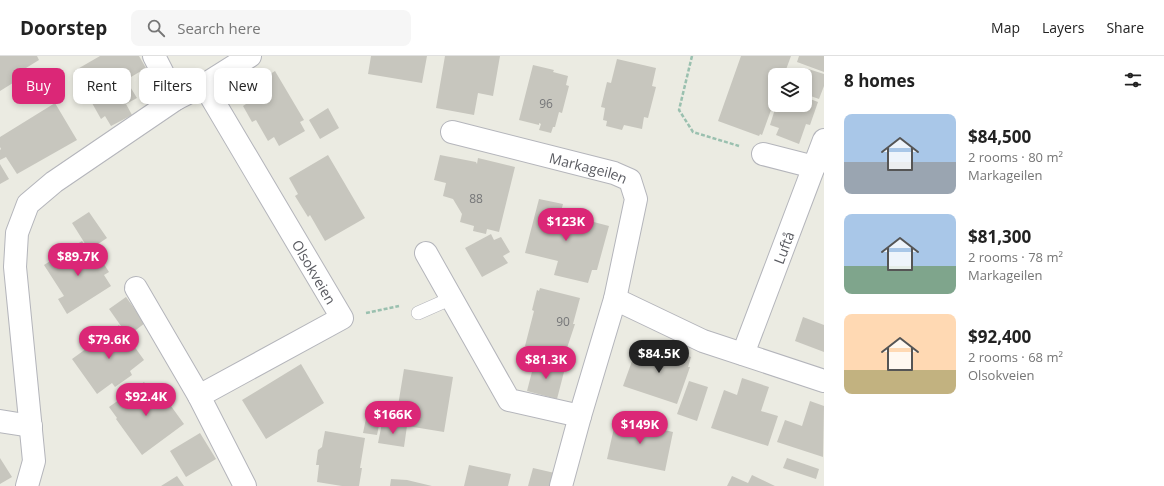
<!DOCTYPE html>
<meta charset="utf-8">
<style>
body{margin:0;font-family:"Open Sans",sans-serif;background:#f6f6f6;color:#222;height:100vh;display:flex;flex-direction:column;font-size:15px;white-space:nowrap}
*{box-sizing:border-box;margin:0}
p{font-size:13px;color:#767676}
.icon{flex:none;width:22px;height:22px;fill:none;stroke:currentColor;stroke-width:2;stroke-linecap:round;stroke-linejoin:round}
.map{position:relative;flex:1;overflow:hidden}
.sheet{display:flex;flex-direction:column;background:#fff;width:340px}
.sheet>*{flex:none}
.banner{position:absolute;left:12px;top:12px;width:380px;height:36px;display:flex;gap:8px}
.tools{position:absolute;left:768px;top:12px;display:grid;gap:8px}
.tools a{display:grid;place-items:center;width:44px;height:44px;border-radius:8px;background:#fff;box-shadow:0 2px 6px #0003;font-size:20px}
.price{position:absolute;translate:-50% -34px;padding:0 9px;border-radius:14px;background:#db2777;color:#fff;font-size:13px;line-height:26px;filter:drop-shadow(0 1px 2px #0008)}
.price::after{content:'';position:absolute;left:50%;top:24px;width:12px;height:9px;margin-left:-6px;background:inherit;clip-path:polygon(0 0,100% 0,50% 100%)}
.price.active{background:#222;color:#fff}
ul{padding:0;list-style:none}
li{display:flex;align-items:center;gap:12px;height:100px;padding:0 20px}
li span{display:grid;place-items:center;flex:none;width:112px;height:80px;border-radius:8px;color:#555}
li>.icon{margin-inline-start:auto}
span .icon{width:48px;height:48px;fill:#fffc;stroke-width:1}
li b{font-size:17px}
h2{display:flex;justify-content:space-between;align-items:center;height:48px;padding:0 20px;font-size:17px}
.tag{padding:0 14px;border-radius:8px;background:#fff;box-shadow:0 2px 6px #0003;font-size:14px;line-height:36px}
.tag.active{background:#db2777;color:#fff}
header{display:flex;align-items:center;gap:24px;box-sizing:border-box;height:56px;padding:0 20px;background:#fff;border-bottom:1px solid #e0e0e0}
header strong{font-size:19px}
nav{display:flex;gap:22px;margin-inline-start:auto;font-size:14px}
.search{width:280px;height:36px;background:#f6f6f6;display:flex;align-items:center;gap:10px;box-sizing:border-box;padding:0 14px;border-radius:8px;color:#767676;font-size:15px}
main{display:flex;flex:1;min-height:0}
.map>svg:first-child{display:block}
.building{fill:#c7c6be}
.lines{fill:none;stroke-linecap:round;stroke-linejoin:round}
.service-casing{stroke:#b4b5bb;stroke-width:14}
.minor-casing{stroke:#b4b5bb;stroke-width:24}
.path{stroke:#9ac0af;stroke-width:2.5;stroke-dasharray:4 2;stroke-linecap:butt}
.service{stroke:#fff;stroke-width:13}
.minor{stroke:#fff;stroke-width:22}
.labels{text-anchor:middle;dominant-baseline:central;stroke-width:3;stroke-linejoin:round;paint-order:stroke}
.number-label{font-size:12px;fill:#757678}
.street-label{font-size:14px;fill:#5a5b61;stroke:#fff}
</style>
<header>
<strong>Doorstep</strong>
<div class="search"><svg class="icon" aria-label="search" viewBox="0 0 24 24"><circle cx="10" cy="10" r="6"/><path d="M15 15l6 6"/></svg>Search here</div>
<nav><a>Map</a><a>Layers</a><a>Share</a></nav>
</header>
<main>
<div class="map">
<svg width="824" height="430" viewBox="0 0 824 430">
<rect width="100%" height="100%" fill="#ebebe2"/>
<path class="building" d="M0 0H37L39 4 26 12 29 17 0 35Z
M100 0H139L146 12 126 24 137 42 126 48 132 59 111 70 105 60 101 63 74 15Z
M371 0H427L422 27 368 18Z
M445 0H500L493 40 478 37 474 59 436 52Z
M741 0H791L784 19H775V43L762 79 760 78 759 80 718 65Z
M799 0H824V16L797 6Z
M617 3 656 12 652 30 656 31 648 62 644 61 642 73 624 69 622 74 606 70 607 65 603 64 605 52 601 51 607 26 611 27Z
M533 9 554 14 553 16 568 20 566 29 569 30 562 57 559 56 555 71H553L551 77 539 74 541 68 539 67V69L519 64Z
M805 12 824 18V30L819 43 805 38V19H792L793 15 802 19Z
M275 15 304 64 300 66 305 75 279 90 274 81 268 85 256 64 252 66 243 50 246 48 239 37Z
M805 41 818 46 810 69 806 68 799 88 776 79 779 72 770 69 775 53 779 54 781 49H805Z
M55 47 77 84 17 118 6 101 0 104V94L1 93 0 91V81Z
M328 52 339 72 320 83 309 64Z
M328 99 365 162 325 185 310 159 308 161 295 140 298 138 289 122Z
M440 99 476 106 477 108 478 102 515 111 499 176 487 173 486 178 473 175 474 170 460 166 462 158 453 143 443 140 446 127 434 124Z
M0 108 9 123 0 128Z
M539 143 563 148 559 163 583 169 586 164 609 170 597 214H592L588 227 554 219 558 205 525 197Z
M89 156 107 182 89 194 72 167Z
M491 178 494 184 501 181 510 196 503 200 508 207 482 221 465 192Z
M82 185 95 205 100 202 109 216 104 219 111 230 67 258 58 243 64 240 44 209Z
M540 232 580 242 573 268H575L564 301 525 290 534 255 532 254 537 234 539 235Z
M126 241 145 267 128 280 109 253Z
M803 261 824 269V296L795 285Z
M119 269 144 304 130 315 132 319 115 331 112 327 97 338 72 303Z
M662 291 691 301 688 311H690L677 348 623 330 636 294 659 301Z
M535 304 565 312 557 343 527 335Z
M301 308 324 347 266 383 242 344Z
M404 313 453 321 444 376 395 368Z
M742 322 769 331 761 355 778 360 768 390 711 372 724 334 737 339Z
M689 325 708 331 697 365 677 358Z
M144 326 152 337 158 332 184 368 142 399 116 363 117 362 109 351Z
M810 345 824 350 823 401 777 386 785 364 802 370Z
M368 353 382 355 377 379 363 377Z
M616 363 673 376 665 415 607 403Z
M382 367 407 370 404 391 378 387Z
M325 375 365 382 360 412H362L359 430H342L317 426 319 409H316L318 394 322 391Z
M200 377 216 403 186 421 170 395Z
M0 402 12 421 0 428Z
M787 402 819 413 816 423 783 412Z
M469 409 511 418 508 430H464Z
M533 412 559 418 557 430H528Z
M752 419 775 430H727L732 420 748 427Z
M177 420 184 430H161Z
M391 423 407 424 432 430H390Z"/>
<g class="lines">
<g class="service-casing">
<path id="service" d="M418 257 452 242"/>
</g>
<g class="minor-casing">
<g id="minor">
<path d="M154 0 176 43"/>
<path id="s1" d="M204 29 342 262 199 340 245 430"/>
<path id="s2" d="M452 76 614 117 630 124 636 143 615 243 580 360 561 430"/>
<path d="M763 98 814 111"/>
<path d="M426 197 509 344 580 360"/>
<path d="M136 232 199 340"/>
<path d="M615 243 703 285 824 325"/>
<path id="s3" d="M743 298 824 84"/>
<path d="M0 365 31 370"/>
<path d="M27 430 34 405 15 211 17 177 28 148 54 126 176 43 204 29 250 0"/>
</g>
</g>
<path class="path" d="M692 0 679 54 693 76 739 90
M366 257 399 250"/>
<use href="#service" class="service"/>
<use href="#minor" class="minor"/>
</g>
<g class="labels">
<g class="number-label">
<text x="546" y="47">96</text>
<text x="476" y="142">88</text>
<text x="563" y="265">90</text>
</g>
<g class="street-label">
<text stroke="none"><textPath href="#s2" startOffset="141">Markageilen</textPath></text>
<text stroke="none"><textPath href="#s3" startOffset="114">Luftå</textPath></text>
<text stroke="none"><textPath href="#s1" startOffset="217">Olsokveien</textPath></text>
</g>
</g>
</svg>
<div class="tools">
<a><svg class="icon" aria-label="layers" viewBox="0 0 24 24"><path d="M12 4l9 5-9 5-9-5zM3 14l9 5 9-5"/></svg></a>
</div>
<b class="price" style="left:566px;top:186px">$123K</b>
<b class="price" style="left:78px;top:221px">$89.7K</b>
<b class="price" style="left:109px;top:304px">$79.6K</b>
<b class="price active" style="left:659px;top:318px">$84.5K</b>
<b class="price" style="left:546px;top:324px">$81.3K</b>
<b class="price" style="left:146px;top:361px">$92.4K</b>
<b class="price" style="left:393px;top:379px">$166K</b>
<b class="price" style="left:640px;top:389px">$149K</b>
<div class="banner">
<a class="tag active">Buy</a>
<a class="tag">Rent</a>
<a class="tag">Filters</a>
<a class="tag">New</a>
</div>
</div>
<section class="sheet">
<h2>8 homes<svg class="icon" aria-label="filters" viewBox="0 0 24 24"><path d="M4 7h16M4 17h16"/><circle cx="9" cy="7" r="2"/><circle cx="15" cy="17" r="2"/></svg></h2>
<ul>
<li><span style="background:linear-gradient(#a9c7e8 60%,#9aa5b1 0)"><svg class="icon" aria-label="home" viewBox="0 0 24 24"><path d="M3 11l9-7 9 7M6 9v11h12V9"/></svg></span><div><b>$84,500</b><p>2 rooms · 80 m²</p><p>Markageilen</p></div></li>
<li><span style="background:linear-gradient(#a9c7e8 65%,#7fa58c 0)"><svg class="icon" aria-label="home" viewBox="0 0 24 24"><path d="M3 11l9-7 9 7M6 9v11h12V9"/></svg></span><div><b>$81,300</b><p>2 rooms · 78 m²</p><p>Markageilen</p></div></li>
<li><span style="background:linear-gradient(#ffd9b3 70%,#c2b280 0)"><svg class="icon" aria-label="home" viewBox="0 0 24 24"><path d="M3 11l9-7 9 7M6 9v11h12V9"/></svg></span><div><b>$92,400</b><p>2 rooms · 68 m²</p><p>Olsokveien</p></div></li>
</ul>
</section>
</main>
